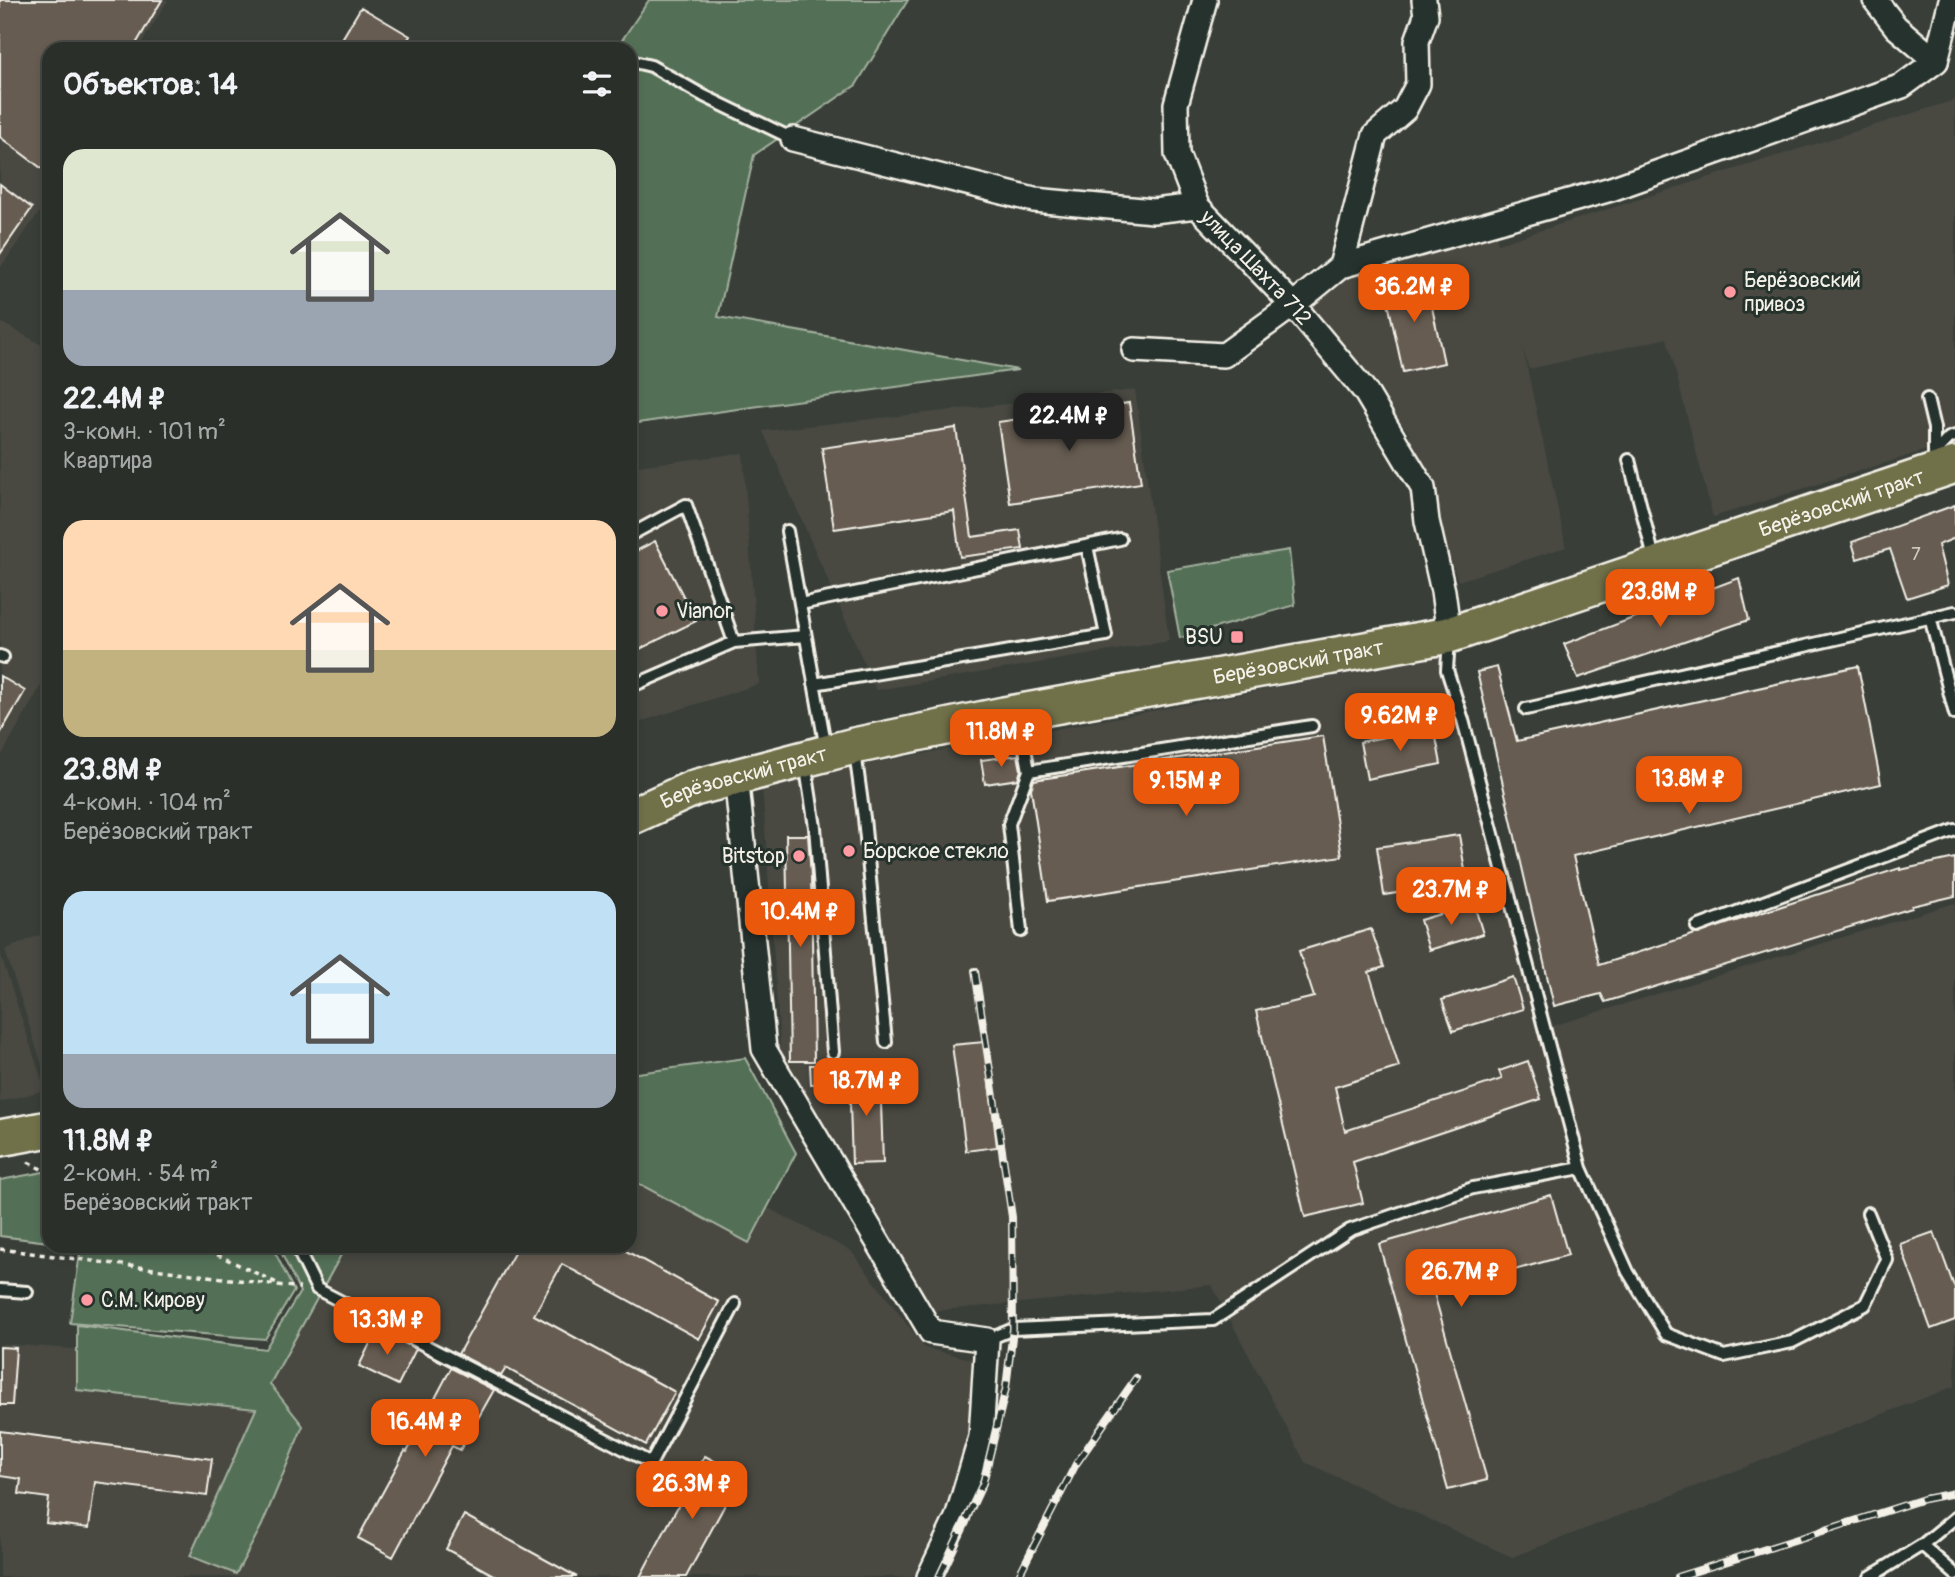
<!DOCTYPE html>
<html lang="ru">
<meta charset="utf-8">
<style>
body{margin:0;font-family:Pangolin,sans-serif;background:#373b36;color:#f1f3f6;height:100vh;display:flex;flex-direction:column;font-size:26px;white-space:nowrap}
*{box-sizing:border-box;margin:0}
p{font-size:23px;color:#a6a9a8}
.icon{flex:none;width:38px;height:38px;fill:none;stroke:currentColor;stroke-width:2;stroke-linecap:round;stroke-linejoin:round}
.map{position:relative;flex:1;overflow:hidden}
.details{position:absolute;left:42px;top:42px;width:595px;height:1211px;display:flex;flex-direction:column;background:#2b2f2a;border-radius:21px;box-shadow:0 4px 10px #0003,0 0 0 2px #474a47}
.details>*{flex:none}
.price{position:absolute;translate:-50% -60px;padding:0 16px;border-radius:14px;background:#ea580c;color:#fff;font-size:23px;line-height:46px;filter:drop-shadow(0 2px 4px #0008)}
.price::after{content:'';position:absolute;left:50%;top:42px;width:21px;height:16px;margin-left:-10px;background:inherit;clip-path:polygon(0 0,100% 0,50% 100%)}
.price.active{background:#222;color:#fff}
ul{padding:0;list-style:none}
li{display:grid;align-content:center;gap:14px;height:371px;padding:0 21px}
li span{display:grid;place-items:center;height:217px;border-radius:21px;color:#555}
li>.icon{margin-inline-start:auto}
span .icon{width:126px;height:126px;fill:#fffc;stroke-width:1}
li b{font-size:30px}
h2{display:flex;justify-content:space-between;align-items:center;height:84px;padding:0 21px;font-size:30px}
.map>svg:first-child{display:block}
.built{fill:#494a43}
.green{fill:#536f56;stroke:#a4b09f;stroke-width:2}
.building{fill:#665b51;stroke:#f4f1e8;stroke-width:2}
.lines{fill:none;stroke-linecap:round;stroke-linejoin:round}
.lane-casing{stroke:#f4f1e8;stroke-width:16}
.street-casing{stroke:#f4f1e8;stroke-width:28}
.primary-casing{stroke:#f4f1e8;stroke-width:40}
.path{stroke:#f4f1e8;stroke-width:3.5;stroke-dasharray:5 5;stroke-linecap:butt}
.lane{stroke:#26332d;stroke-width:10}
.street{stroke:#26332d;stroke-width:23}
.primary{stroke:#6f704a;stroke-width:35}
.rail-casing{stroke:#f4f1e8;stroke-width:8}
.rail{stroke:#26332d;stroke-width:5;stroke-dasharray:16;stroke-linecap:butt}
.poi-dot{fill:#ff9aa2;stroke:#26332d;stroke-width:2.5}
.labels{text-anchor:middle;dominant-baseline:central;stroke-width:6;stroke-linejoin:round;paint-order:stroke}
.number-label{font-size:18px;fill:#d0ccc2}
.street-label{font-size:21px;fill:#f4f1e8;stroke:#26332d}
.poi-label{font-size:21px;fill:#f4f1e8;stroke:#26332d;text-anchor:start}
</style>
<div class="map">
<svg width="1955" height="1577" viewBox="0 0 1955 1577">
<rect width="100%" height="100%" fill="#393f38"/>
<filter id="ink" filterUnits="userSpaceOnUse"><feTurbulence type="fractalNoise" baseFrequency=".0143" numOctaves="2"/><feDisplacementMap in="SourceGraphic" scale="14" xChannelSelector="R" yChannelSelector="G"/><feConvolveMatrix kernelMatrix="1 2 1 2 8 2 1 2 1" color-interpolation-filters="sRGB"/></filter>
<g filter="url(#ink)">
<path class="built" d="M0 0H168L138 49H49V198L0 268Z
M1955 100V441L1713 517 1667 338 1529 369 1522 346 1566 547 1458 581 1408 431 1295 295 1494 226 1498 244Z
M0 322 49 349V671L0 758Z
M1135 390 1169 641 876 690 763 431Z
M743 453 759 684 630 725V467Z
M1450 655 1553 1026 1955 903V1386L1512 1557 1305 1462 1212 1285 931 1311 781 1058 762 784Z
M49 931V1076L46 1077 5 950Z
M0 953 45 1090 0 1102Z
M630 1137 851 1251 925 1348 979 1361 961 1476 913 1577H0V1344L261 1362 321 1246H630Z"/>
<path class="green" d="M649 0H908L856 85 754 155 718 317 1018 370 630 424V49H616Z
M1289 550 1295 605 1180 638 1167 570Z
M745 1058 796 1153 749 1243 630 1179V1074Z
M49 1171V1242L0 1236V1180Z
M81 1246H272L294 1291 265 1339 70 1323Z
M278 1246H346L270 1384 303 1426 262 1525 236 1574 190 1556 256 1409 77 1390V1325L265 1349 300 1292Z"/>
<path class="building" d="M0 0H162L133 49H49V174L0 137Z
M361 7 410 36 402 49H336Z
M0 184 32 208 0 254Z
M1425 275 1444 363 1403 372 1384 284Z
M1129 403 1141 483 1010 503 998 422Z
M956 428 972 537 1020 530 1023 549 960 557 954 511 834 529 822 448Z
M1955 505V538L1938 545 1948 585 1907 598 1890 549 1857 559 1852 542Z
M655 541 696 621 630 654V554Z
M1739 578 1749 620 1578 678 1564 644Z
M1858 666 1881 784 1573 856 1599 965 1900 868V870L1955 858V896L1912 906V908L1605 1002 1601 994 1554 1006 1477 672 1497 667 1517 741Z
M0 676 25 691 0 734Z
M1434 727 1441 764 1367 779 1360 742Z
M1323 736 1342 856 1048 901 1031 789 1034 780Z
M1018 755 1021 770 1018 779 985 784 981 760Z
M786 835H808L811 876 814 1061H790Z
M1459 835 1467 882 1384 895 1377 847Z
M1474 904 1483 934 1429 950 1420 920Z
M1371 929 1384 967 1369 972 1399 1067 1335 1087 1345 1131 1502 1079 1499 1071 1528 1061 1541 1099 1353 1162 1363 1203 1305 1217 1256 1011 1314 997 1299 951Z
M1513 977 1523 1009 1453 1031 1442 1000Z
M984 1042 997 1147 966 1151 952 1045Z
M810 1065H831L832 1083 811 1084Z
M849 1073H880L883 1163 852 1164Z
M1551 1195 1568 1255 1479 1280 1474 1263 1429 1276 1487 1480 1448 1490 1379 1244Z
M1934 1232 1955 1289V1320L1931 1329 1900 1244Z
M518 1246H617L719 1302 699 1339 562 1264 534 1315 675 1392 646 1445 506 1368 501 1376 458 1354Z
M377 1329 416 1349 398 1385 359 1366Z
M0 1347 16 1348 12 1405H0Z
M451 1368 494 1390 460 1450 452 1446 393 1557 358 1538 405 1451 407 1452Z
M0 1431 212 1459 207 1496 95 1482 89 1528 46 1523 49 1498 19 1494 21 1479 0 1476Z
M705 1456 741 1475 686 1577H640Z
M464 1515 577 1577H497L446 1549Z"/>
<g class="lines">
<g class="lane-casing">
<path id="lane" d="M630 61 651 66 704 96 793 139
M1927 399 1934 428V452
M1934 454 1949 438 1955 436
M1629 460 1655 562
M787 531 826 749
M630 535 686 505 734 642
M800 604 1120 539
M1930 617 1955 714
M0 656 3 657
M814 684 1106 635 1087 546
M630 687 734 642 805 636
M1526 709 1955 612
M1019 715 1029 771 1312 726
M855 752 864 818 886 1042
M805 762 815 827 833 1052
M1697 927 1955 830
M1021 931 1009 824 1029 771
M1581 1168 1628 1272 1666 1334 1724 1356 1792 1342 1865 1305 1887 1260 1868 1213
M296 1246 317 1289 651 1463 735 1304
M0 1290 27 1292
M987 1340 1013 1329 1213 1320 1350 1230 1473 1188 1581 1168 1463 720 1447 670 1449 639
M1922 1545 1955 1574
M1870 1577 1922 1545 1955 1518"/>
</g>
<g class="street-casing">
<g id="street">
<path id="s1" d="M1205 0 1176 104 1177 154 1197 206 1293 305 1365 391 1423 488 1427 521 1443 591 1449 635"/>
<path d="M1875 0 1896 27 1936 61"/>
<path d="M793 139 1034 200 1153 211 1197 206"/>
<path d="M1341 266 1375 135 1405 109 1418 84 1417 41 1426 16 1424 0"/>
<path d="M1134 350 1224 355 1293 305 1341 266 1611 189 1902 86 1936 61 1951 0"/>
<path d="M736 775 764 1049 931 1332 987 1340 981 1437 957 1518 929 1577"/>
</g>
</g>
<g class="primary-casing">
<g id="primary">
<path id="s2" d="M630 817 694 788 854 746 1004 715 1449 635 1955 465"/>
<path d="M0 1138 49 1129"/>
</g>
</g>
<path class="path" d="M28 1162 49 1173
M199 1246 279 1284
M0 1249 300 1288"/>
<use href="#lane" class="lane"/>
<use href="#street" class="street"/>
<use href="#primary" class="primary"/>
<g class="rail-casing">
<path id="rail" d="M939 1577 983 1483 1006 1388 1013 1329 1012 1217 975 971
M1018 1577 1076 1464 1136 1378
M1677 1577 1924 1499 1955 1493"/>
</g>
<use href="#rail" class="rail"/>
</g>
</g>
<g class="poi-dot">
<circle cx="1730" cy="292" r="7"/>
<circle cx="662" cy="611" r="7"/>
<rect x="1230" y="630" width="14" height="14" rx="3.5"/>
<circle cx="849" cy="851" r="7"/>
<circle cx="799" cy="856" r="7"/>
<circle cx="87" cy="1300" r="7"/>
</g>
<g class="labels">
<g class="number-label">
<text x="1916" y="554">7</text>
</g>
<g class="street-label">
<text stroke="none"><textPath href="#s1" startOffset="299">улица Шахта 712</textPath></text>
<text stroke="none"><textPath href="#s2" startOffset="1255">Берёзовский тракт</textPath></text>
<text stroke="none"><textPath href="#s2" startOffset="688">Берёзовский тракт</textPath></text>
<text stroke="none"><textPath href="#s2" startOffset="121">Берёзовский тракт</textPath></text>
</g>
<g class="poi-label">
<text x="1744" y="280">Берёзовский<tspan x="1744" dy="24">привоз</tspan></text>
<text x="676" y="611">Vianor</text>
<text x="1223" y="637" text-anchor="end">BSU</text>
<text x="863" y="851">Борское стекло</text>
<text x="785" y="856" text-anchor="end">Bitstop</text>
<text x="101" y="1300">С.М. Кирову</text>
</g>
</g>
</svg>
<b class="price" style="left:1414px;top:324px">36.2M ₽</b>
<b class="price active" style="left:1069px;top:453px">22.4M ₽</b>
<b class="price" style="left:1660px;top:629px">23.8M ₽</b>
<b class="price" style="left:1400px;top:753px">9.62M ₽</b>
<b class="price" style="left:1001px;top:769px">11.8M ₽</b>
<b class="price" style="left:1689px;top:816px">13.8M ₽</b>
<b class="price" style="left:1186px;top:818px">9.15M ₽</b>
<b class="price" style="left:1451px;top:927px">23.7M ₽</b>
<b class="price" style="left:800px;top:949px">10.4M ₽</b>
<b class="price" style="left:866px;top:1118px">18.7M ₽</b>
<b class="price" style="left:1461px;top:1309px">26.7M ₽</b>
<b class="price" style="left:387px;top:1357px">13.3M ₽</b>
<b class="price" style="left:425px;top:1459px">16.4M ₽</b>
<b class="price" style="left:692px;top:1521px">26.3M ₽</b>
<section class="details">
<h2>Объектов: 14<svg class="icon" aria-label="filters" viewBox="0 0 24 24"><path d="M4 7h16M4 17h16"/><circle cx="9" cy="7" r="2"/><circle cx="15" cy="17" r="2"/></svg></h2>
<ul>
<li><span style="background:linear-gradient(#dfe7d0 65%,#9aa5b1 0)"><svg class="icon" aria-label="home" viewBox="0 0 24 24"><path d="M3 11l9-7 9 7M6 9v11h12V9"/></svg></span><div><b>22.4M ₽</b><p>3-комн. · 101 m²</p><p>Квартира</p></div></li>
<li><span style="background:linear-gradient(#ffd9b3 60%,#c2b280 0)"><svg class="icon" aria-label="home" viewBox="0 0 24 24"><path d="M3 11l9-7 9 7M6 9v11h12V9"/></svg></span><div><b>23.8M ₽</b><p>4-комн. · 104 m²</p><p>Берёзовский тракт</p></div></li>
<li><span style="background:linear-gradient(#bfe0f5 75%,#9aa5b1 0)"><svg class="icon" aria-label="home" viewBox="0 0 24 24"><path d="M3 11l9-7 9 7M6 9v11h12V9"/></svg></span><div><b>11.8M ₽</b><p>2-комн. · 54 m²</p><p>Берёзовский тракт</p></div></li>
</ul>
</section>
</div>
